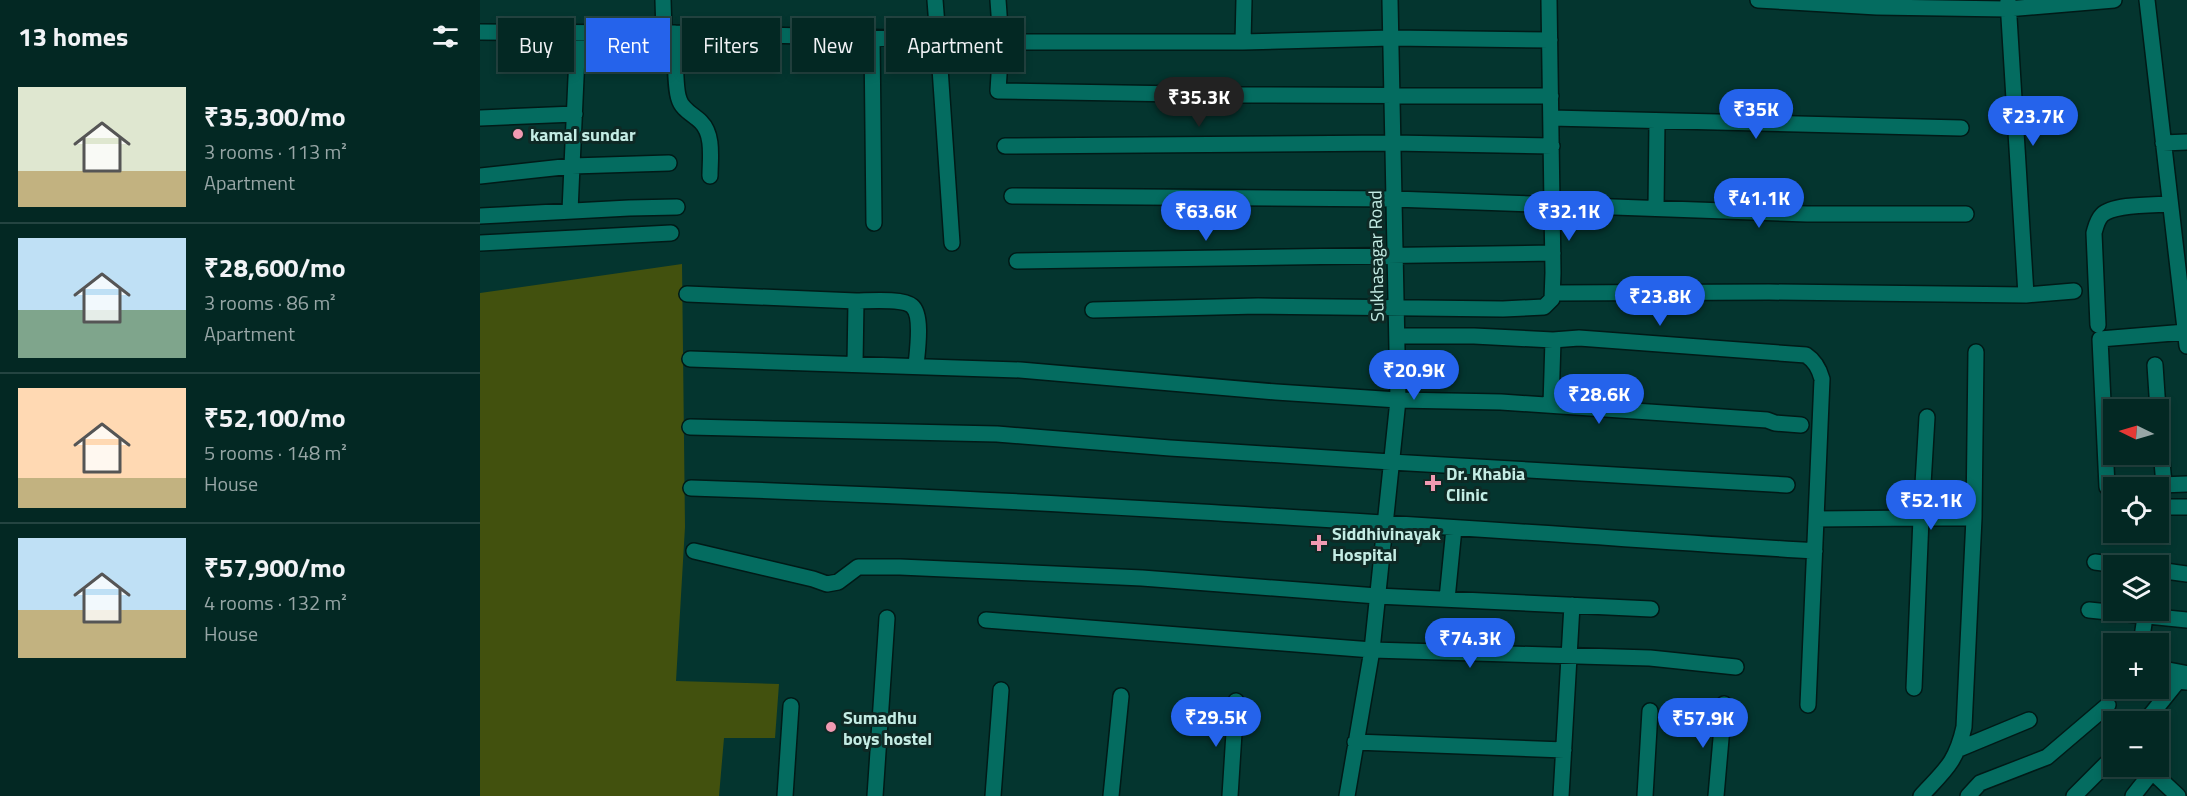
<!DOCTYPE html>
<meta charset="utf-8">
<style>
body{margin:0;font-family:"Titillium Web",sans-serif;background:#113430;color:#f1f3f6;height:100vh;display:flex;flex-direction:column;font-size:22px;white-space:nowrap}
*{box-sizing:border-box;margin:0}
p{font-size:20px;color:#97a6a6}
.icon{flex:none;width:33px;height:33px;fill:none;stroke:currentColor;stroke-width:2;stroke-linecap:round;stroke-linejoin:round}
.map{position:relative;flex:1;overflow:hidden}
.side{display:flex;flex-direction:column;background:#032823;width:480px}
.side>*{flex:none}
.hud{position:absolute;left:18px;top:18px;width:570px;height:54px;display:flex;gap:12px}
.needle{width:39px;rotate:275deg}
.tools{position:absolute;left:1623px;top:399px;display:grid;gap:12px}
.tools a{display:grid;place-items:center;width:66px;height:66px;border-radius:0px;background:#032823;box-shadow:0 3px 9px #0003,0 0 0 2px #244441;font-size:30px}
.price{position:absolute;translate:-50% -51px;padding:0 14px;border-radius:21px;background:#2563eb;color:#fff;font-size:20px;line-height:39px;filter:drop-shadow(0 2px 3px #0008)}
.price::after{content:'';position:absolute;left:50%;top:36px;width:18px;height:14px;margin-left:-9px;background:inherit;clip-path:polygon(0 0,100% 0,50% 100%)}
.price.selected{background:#222;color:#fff}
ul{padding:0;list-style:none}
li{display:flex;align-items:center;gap:18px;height:150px;padding:0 18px}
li+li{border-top:2px solid #244441}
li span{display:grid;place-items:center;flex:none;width:168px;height:120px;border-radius:0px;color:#555}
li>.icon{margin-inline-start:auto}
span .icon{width:72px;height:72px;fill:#fffc;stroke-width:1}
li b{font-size:26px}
h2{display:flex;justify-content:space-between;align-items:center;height:72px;padding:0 18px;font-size:26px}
.tag{padding:0 21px;border-radius:0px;background:#032823;box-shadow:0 3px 9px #0003,0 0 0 2px #244441;font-size:21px;line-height:54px}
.tag.selected{background:#2563eb;color:#fff}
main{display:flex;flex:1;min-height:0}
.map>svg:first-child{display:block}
.green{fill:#42510e}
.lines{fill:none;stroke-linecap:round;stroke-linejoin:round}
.minor-casing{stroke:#011a17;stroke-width:18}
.minor{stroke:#046c60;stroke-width:15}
.poi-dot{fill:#f19ab2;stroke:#0e2925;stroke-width:2}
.labels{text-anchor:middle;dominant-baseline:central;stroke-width:6;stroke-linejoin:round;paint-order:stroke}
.poi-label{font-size:18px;font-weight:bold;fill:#c4ece4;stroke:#0e2925;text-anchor:start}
.street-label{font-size:18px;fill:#c4ece4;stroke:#0e2925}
</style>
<main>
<section class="side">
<h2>13 homes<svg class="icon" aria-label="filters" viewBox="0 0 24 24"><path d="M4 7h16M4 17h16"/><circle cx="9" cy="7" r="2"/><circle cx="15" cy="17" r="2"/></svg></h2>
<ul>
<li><span style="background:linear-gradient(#dfe7d0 70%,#c2b280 0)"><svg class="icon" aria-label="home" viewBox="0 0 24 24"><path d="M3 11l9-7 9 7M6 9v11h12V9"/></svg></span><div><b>₹35,300/mo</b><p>3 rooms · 113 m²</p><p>Apartment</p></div></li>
<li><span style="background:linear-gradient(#bfe0f5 60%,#7fa58c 0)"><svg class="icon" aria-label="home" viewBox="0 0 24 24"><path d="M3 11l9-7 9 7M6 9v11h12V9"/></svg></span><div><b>₹28,600/mo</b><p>3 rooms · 86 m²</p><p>Apartment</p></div></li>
<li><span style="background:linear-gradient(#ffd9b3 75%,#c2b280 0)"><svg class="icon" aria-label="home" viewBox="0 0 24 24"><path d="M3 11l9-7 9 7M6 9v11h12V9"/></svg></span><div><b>₹52,100/mo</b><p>5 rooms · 148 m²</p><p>House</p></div></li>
<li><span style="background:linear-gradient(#bfe0f5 60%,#c2b280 0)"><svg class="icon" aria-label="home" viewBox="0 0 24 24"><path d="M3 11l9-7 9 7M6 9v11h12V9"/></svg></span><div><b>₹57,900/mo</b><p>4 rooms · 132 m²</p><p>House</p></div></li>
</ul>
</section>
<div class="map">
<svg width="1707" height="796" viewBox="0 0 1707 796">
<rect width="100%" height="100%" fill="#04352f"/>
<path class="green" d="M202 264 205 527 196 681 299 684 295 738H244L239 796H0V293Z"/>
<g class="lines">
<g class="minor-casing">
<path id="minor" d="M183 0 184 33
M518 0 521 42 518 91 762 95 1071 96
M1278 0 1397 7 1527 9 1634 0
M1667 0 1707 346
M1528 1 1546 295
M0 32 195 33 458 39 455 0
M195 33C196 49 194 86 199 99 202 110 213 114 221 122 234 135 230 159 230 176
M392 37 394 223
M763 42 764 0
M0 118 95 114
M1071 118 1481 128
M1683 143 1707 142
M525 146 913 143 1072 146
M0 176 92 166 98 34
M532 196 914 199 1327 214H1486
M1176 208 1177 121
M90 211 92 166 189 163
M0 216 149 208 197 207
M0 243 191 233
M472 243 458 39 521 42H763L911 38 1070 40
M537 261 1073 253
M1073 293 1289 292 1546 295 1594 291
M207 294 376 301 375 364
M376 301C388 301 423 298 432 306 443 315 437 353 436 366
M613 310 778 306 1023 309 1064 307 1072 299 1073 273 1069 0
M1618 325 1614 233C1616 226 1617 220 1622 215 1633 204 1673 205 1689 204
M1706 332 1620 339 1627 487 1707 484
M917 336H994L1073 340
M210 359 540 370 796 392 918 400 1021 402 1287 420 1295 423 1321 425
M1675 365 1678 410
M1071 405 1073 340 1099 338 1326 355C1335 361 1339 368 1342 379L1328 705
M1678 414 1684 485
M210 427 517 434 690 448 911 462 1307 485
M211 488C586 500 960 527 1335 551
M1678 507H1707
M1336 519 1441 518 1447 417
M214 551 333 579 347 584 358 582 378 567H420L662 578 897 596 1171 609
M1615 562 1646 566
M1678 570 1707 574
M967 599 974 528
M1609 610 1707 620
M506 620 892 650 1170 658 1256 667
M1661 644 1666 610
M1678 668 1704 673
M1434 688 1441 518H1494
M1665 722 1698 681 1707 682
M875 742 1084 750
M1479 749 1549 720
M1666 766 1698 796
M305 796 311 706
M395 796 407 618
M513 796 521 690
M631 796 641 696
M750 796 756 701
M867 796 892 650 918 400 910 0
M1081 796 1092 605
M1165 796 1170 711
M1236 796 1244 704
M1441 796C1465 770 1476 763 1484 727L1494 518 1496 352
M1488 796 1500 783 1567 757 1628 705
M1594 796 1634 756
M1653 796 1672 772"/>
</g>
<use href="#minor" class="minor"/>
</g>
<g class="poi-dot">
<circle cx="38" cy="134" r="6"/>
<path d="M950 474h6v6h6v6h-6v6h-6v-6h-6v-6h6z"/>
<path d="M836 534h6v6h6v6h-6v6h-6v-6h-6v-6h6z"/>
<circle cx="351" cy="727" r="6"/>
</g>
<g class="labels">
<g class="poi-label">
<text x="50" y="134">kamal sundar</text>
<text x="966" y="473">Dr. Khabia<tspan x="966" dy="21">Clinic</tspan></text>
<text x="852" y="533">Siddhivinayak<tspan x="852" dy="21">Hospital</tspan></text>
<text x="363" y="717">Sumadhu<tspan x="363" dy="21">boys hostel</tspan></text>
</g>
<g class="street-label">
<text transform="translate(896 256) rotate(-91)">Sukhasagar Road</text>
</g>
</g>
</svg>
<div class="tools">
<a><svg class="needle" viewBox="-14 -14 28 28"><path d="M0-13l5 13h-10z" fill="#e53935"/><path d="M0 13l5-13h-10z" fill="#97a6a6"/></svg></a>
<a><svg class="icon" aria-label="locate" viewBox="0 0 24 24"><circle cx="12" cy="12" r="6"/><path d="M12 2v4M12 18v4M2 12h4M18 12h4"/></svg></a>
<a><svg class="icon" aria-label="layers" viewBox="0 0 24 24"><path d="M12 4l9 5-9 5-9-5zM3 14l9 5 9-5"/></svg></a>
<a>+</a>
<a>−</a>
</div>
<b class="price selected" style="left:719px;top:128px">₹35.3K</b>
<b class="price" style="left:1276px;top:140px">₹35K</b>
<b class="price" style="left:1553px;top:147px">₹23.7K</b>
<b class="price" style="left:1279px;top:229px">₹41.1K</b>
<b class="price" style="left:726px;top:242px">₹63.6K</b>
<b class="price" style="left:1089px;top:242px">₹32.1K</b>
<b class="price" style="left:1180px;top:327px">₹23.8K</b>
<b class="price" style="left:934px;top:401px">₹20.9K</b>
<b class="price" style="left:1119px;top:425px">₹28.6K</b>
<b class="price" style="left:1451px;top:531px">₹52.1K</b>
<b class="price" style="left:990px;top:669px">₹74.3K</b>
<b class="price" style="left:736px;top:748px">₹29.5K</b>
<b class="price" style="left:1223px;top:749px">₹57.9K</b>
<div class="hud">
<a class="tag">Buy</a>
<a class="tag selected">Rent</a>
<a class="tag">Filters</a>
<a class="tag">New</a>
<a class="tag">Apartment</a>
</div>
</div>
</main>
